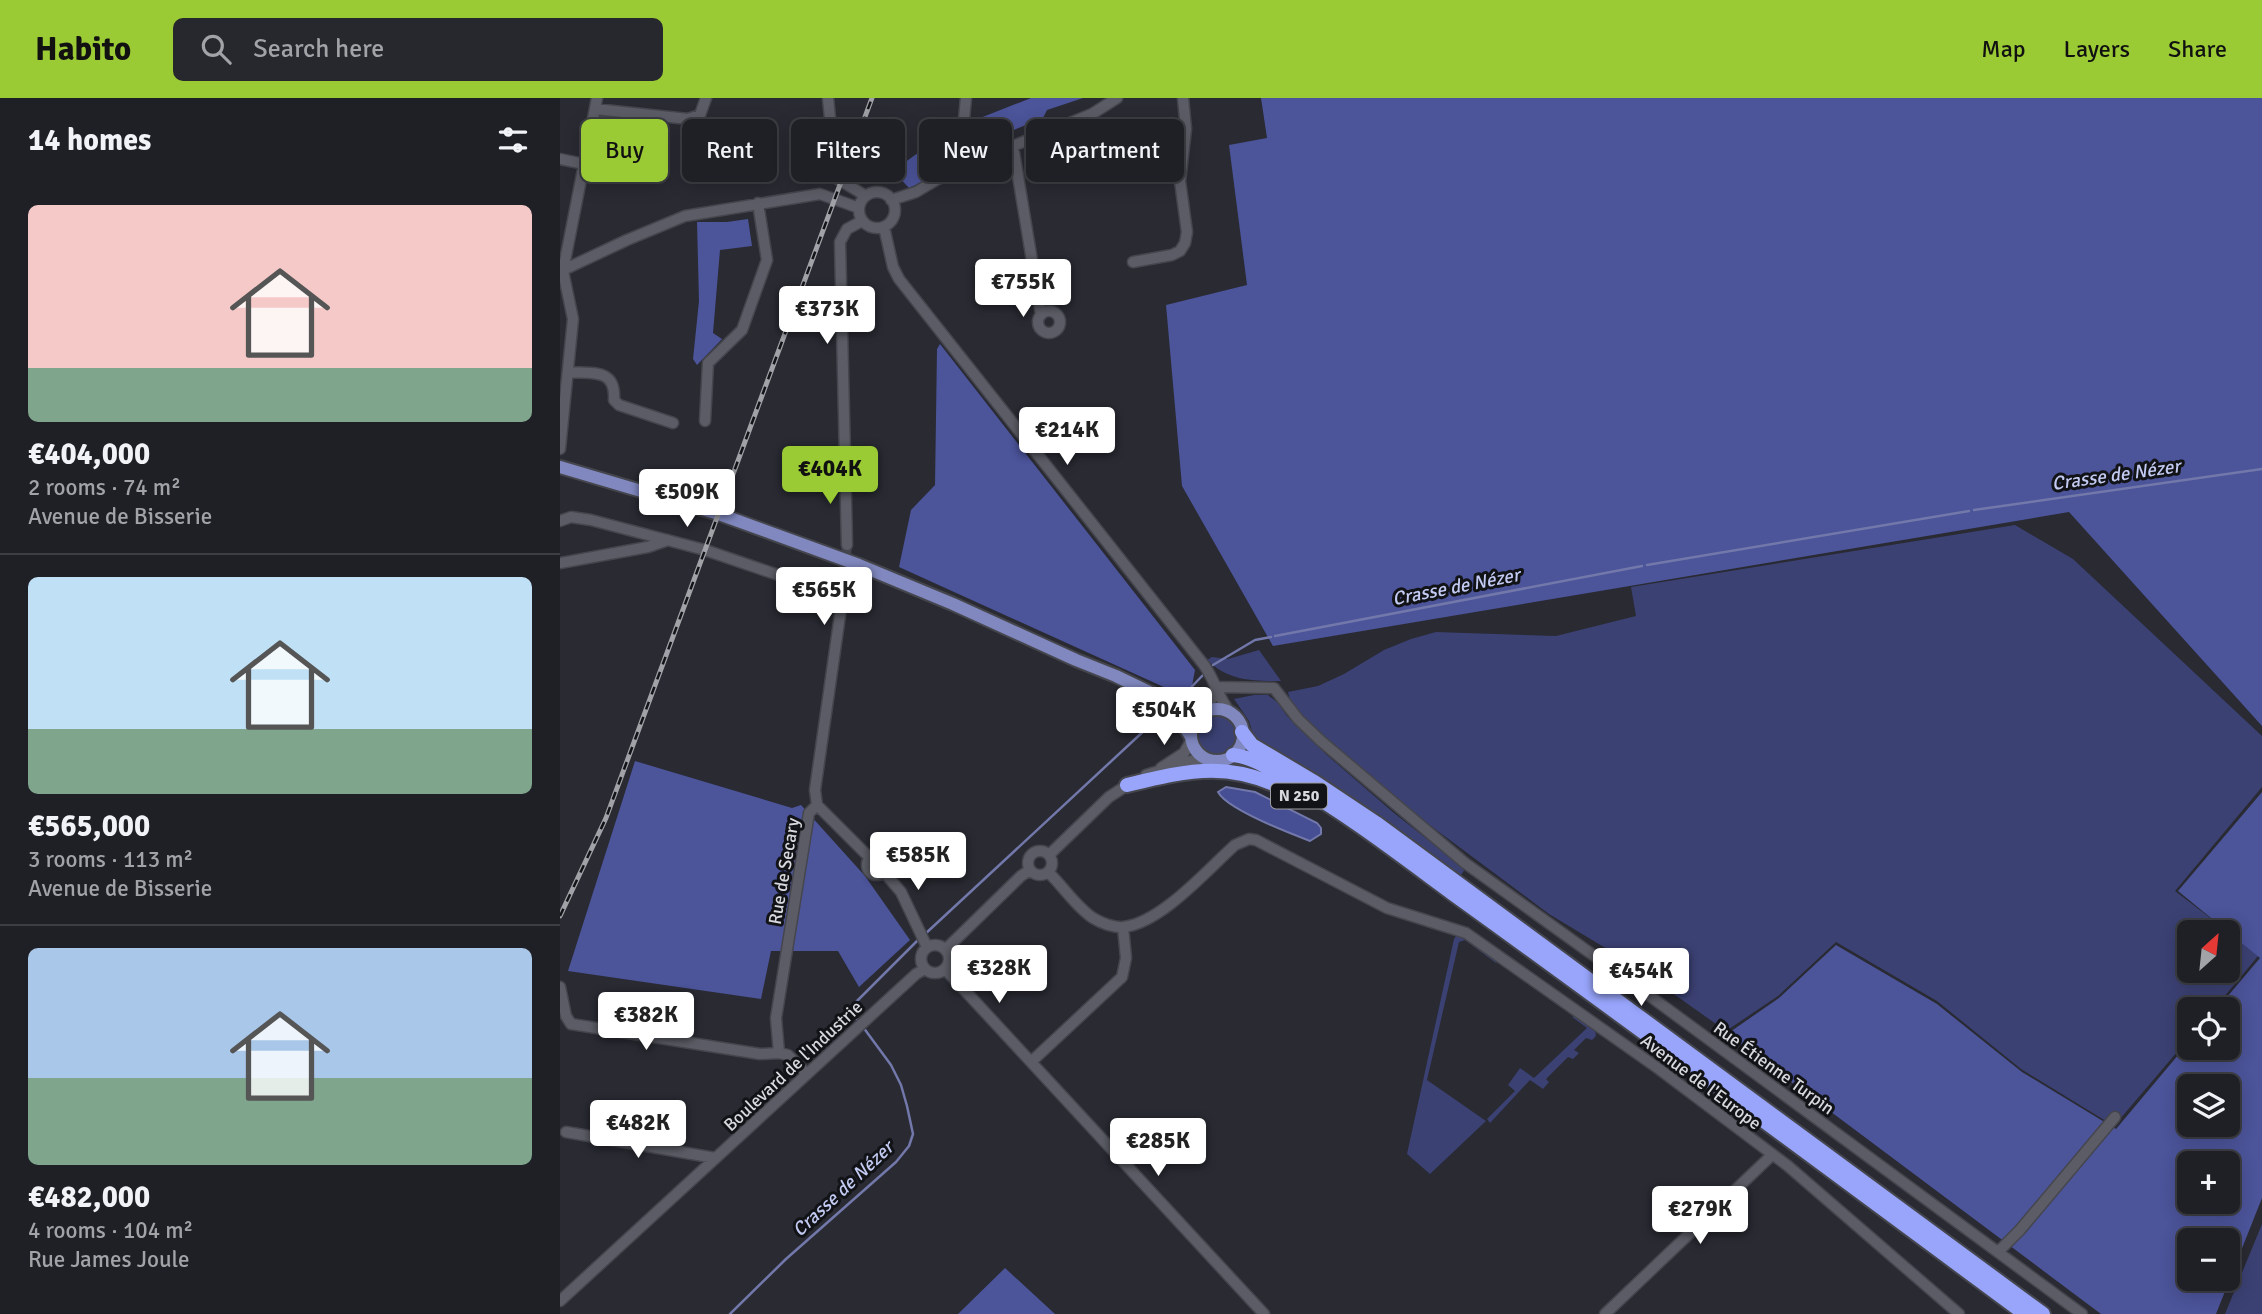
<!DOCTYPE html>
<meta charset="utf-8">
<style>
body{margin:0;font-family:Signika,sans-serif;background:#27282e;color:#f1f3f6;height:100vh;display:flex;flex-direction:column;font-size:26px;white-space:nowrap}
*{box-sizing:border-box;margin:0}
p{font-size:23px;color:#a1a3a7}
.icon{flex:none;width:38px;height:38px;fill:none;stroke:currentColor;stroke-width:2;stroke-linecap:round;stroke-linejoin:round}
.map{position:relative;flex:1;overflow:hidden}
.drawer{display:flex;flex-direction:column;background:#1f2026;width:560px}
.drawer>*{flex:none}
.hud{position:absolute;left:21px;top:21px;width:665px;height:63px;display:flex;gap:14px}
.needle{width:46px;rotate:27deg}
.fabs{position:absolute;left:1617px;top:822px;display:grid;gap:14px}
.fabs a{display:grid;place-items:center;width:63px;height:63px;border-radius:10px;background:#1f2026;box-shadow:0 4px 18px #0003,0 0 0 2px #3c3e43;font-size:35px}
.price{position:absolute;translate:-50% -60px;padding:0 16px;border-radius:7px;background:#fff;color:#222;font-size:23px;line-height:46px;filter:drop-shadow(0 2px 4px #0008)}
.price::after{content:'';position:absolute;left:50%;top:42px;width:21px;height:16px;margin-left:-10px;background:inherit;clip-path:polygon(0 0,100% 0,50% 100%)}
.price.current{background:#9acb34;color:#111}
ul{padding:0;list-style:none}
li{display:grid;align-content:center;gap:14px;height:371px;padding:0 28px}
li+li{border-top:2px solid #3c3e43}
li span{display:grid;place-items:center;height:217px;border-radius:10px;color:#555}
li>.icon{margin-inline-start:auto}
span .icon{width:126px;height:126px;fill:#fffc;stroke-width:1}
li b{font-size:30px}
h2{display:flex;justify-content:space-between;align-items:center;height:84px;padding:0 28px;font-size:30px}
.tag{padding:0 24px;border-radius:10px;background:#1f2026;box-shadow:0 4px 18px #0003,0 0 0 2px #3c3e43;font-size:24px;line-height:63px}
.tag.current{background:#9acb34;color:#111}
header{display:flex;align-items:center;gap:42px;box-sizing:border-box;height:98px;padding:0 35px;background:#9acb34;color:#111}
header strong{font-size:33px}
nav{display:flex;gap:38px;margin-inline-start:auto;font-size:24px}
.search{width:490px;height:63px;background:#27282e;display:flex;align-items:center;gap:18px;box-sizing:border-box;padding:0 24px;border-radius:10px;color:#a1a3a7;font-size:26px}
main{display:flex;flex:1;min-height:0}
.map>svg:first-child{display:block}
.green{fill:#3b4173;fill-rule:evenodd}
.forest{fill:#4c549a;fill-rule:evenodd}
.water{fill:#464e94;stroke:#7278aa;stroke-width:2}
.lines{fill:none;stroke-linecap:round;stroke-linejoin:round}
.stream{stroke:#7278aa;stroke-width:2.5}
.minor-tunnel{stroke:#43444c;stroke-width:10;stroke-dasharray:10 5;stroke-linecap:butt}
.minor-casing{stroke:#45464d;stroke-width:13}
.major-casing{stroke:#45464d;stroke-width:16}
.highway-casing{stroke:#45464d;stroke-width:18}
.minor{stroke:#5b5c65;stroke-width:10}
.major{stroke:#8088bf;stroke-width:12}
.highway{stroke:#98a5fb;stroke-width:14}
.rail-casing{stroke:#a1a2a8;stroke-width:5}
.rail{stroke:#121317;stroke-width:2.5;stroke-dasharray:8;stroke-linecap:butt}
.labels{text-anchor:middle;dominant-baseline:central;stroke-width:6;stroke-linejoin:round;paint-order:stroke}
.shield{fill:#121317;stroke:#9d9ea2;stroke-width:2}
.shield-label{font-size:16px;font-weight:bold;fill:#d8d9de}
.street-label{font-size:18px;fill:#d8d9de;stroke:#121317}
.water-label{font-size:19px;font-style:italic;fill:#c3cbf3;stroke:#121317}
</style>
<header>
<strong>Habito</strong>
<div class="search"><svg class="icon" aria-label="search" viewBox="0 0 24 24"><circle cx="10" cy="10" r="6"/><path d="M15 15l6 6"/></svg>Search here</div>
<nav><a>Map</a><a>Layers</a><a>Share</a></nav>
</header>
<main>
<section class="drawer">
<h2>14 homes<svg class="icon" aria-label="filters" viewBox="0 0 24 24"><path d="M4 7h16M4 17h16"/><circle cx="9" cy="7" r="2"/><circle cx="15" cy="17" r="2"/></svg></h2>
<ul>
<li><span style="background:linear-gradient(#f6c9c9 75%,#7fa58c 0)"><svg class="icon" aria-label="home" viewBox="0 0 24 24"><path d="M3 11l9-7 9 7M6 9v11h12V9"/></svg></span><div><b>€404,000</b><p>2 rooms · 74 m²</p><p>Avenue de Bisserie</p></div></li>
<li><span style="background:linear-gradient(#bfe0f5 70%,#7fa58c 0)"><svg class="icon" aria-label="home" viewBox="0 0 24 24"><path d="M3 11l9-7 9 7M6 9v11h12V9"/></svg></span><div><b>€565,000</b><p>3 rooms · 113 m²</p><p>Avenue de Bisserie</p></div></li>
<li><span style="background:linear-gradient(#a9c7e8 60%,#7fa58c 0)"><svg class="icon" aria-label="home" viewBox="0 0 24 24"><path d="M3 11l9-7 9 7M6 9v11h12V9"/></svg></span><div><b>€482,000</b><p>4 rooms · 104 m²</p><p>Rue James Joule</p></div></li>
</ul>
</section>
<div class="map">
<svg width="1702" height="1216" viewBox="0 0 1702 1216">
<rect width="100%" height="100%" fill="#292a32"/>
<path class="green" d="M1455 427 1513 461 1702 638V689L1615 793 1699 857 1653 912H1629V940L1554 1028 1461 971 1377 903 1276 844 1218 898 1166 933 1067 863 989 816 871 728 788 662 732 610 728 594 758 588 784 576 824 552 851 541 876 534 996 538 1076 518 1071 489ZM1629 835H1668V873H1629Z
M699 552 721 583C692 583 669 583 647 562L652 559 668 561Z
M694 597H708L718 605 727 618 768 658 834 715 905 771 899 780 707 651 693 636 689 623 674 601Z
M636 636a20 20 0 1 1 40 0a20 20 0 1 1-40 0Z
M897 837H901L938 863 936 865 905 842 899 844 867 982 926 1023 870 1076 847 1056 894 841Z
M1015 918 1035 932 1036 938 1032 942 1026 940 1014 952 1019 955 1013 961 1008 959 986 981 989 984 983 991 970 982 930 1025 927 1021 955 993 948 987 960 970 974 980 1027 930 1012 919Z
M1702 1126V1216H1665Z"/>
<path class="forest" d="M471 0H523L487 12 483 20 432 41 423 55 349 90 333 73 373 44 405 26Z
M701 0H1702V628L1509 414 713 548 622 388 606 207 687 187 669 47 707 40Z
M188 121 192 148 160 152 153 235 162 241 137 267 133 261 139 203 137 124H167Z
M380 246 635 572 632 588 617 595 339 469 351 412 375 387 377 251Z
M75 663 232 710 241 707 305 778 350 842 299 889 278 853H211L201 901 8 873Z
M1702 694V1100L1656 1216H1541L1167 936 1219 900 1276 847 1377 906 1462 974 1556 1031 1629 944V950H1668V912H1656L1700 860 1618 793ZM1629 989H1668V1027H1629ZM1629 1066H1668V1104H1629ZM1629 1143H1668V1181H1629Z
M445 1170 495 1216H398Z"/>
<path class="water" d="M666 689 695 694 757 725 761 730V736L750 743C729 735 667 711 658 694Z"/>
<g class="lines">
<path class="stream" d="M1414 412 1702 371
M1087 467 1409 413
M715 538 1082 468
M653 567 695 542 711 539
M619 602 643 577
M364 837 601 617
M299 924 294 918 292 908 359 841
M170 1216 226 1161 336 1064 349 1048 353 1036 347 1008 341 987 331 967 303 929"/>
<path class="minor-tunnel" d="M282 503 287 447"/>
<g class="minor-casing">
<path id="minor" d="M268 0 276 80 306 98
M35 11 128 21 140 17 146 0
M404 21 406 0
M453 48 481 217
M0 61 24 66
M299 112a18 18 0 1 1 36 0a18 18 0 1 1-36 0Z
M331 102 356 94 378 81 453 48 532 16 557 0
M324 129 333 169 339 181 644 567C655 582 658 600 670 614
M573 164 612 157 620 153 625 145 627 134 620 83 626 31 623 0
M1 173 67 142 125 118 260 96 299 110
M478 224a11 11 0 1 1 22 0a11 11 0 1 1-22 0Z
M8 274C33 276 56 270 54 302L59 307 113 325
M145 323 148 265 182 232 207 162 198 105
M0 351 13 221 3 173 37 0
M0 423 11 419 31 422 145 452 221 478 235 490 253 497
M287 447 280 144 287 131 302 123
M0 465 88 449 108 442
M656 589 714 590 738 621 761 643 905 765 1083 893 1522 1216
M647 613 656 589
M601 670 624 655 631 643
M586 677 634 662 649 661
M257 707 255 692 282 503
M257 707 310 760
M468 765a12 12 0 1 1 24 0a12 12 0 1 1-24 0Z
M307 767a10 10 0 1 1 20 0a10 10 0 1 1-20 0Z
M489 757 549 699 572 684
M324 774 341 794 367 849
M488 774C503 788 516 809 533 820 541 825 554 830 564 829 602 824 647 772 675 747L689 741 696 742 827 810 906 835 1099 971 1228 1068 1399 1216
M361 861a14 14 0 1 1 28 0a14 14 0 1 1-28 0Z
M386 851 461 778 470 772
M385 871 704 1216
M0 889 6 918 11 926 200 956 219 955
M471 964 562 879 566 860 563 829
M247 976 228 957 219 955 216 920 249 715 257 707
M6 1034 155 1060
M1438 1154 1460 1132 1555 1019
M0 1203 356 876 365 871
M1045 1216 1212 1057"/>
</g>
<g class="major-casing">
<path id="major" d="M0 369 159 416 299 467 393 506 516 562 556 578 628 613 643 615
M574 596C595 607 619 617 631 639
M631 637a26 26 0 1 1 52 0a26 26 0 1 1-52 0Z"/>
</g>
<g class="highway-casing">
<path id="highway" d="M682 634 692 647 756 685 816 725 1483 1216
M673 657C694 659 713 673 730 683 787 716 839 756 892 795 1084 933 1274 1075 1465 1216
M567 687C632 671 672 662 735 696"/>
</g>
<use href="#minor" class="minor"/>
<use href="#major" class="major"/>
<use href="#highway" class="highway"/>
<g class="rail-casing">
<path id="rail" d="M0 818 46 720 312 0"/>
</g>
<use href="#rail" class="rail"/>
</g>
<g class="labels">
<rect class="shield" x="711" y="685.5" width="56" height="25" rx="5"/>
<g class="shield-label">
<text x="739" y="698">N 250</text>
</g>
<g class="street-label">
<text transform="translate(224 773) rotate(-80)">Rue de Secary</text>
<text transform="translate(233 968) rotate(-43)">Boulevard de l'Industrie</text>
<text transform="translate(1214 970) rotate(36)">Rue Étienne Turpin</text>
<text transform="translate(1141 984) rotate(37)">Avenue de l'Europe</text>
</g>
<g class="water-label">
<text transform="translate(1556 377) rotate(-8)">Crasse de Nézer</text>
<text transform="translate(896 489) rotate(-11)">Crasse de Nézer</text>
<text transform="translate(283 1091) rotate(-43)">Crasse de Nézer</text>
</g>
</g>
</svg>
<div class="fabs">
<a><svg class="needle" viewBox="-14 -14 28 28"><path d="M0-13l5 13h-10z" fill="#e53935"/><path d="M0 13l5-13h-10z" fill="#a1a3a7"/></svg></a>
<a><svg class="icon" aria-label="locate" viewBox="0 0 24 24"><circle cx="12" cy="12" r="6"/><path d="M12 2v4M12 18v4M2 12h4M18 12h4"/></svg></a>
<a><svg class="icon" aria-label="layers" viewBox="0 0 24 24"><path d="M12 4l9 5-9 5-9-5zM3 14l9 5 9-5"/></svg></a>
<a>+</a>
<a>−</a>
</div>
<b class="price" style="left:463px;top:221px">€755K</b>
<b class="price" style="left:267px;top:248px">€373K</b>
<b class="price" style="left:507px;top:369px">€214K</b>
<b class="price current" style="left:270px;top:408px">€404K</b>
<b class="price" style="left:127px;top:431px">€509K</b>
<b class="price" style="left:264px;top:529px">€565K</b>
<b class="price" style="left:604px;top:649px">€504K</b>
<b class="price" style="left:358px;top:794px">€585K</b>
<b class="price" style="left:439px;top:907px">€328K</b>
<b class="price" style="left:1081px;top:910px">€454K</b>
<b class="price" style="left:86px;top:954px">€382K</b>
<b class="price" style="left:78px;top:1062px">€482K</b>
<b class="price" style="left:598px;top:1080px">€285K</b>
<b class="price" style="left:1140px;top:1148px">€279K</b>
<div class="hud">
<a class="tag current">Buy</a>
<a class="tag">Rent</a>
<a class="tag">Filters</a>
<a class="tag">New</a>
<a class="tag">Apartment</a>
</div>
</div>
</main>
